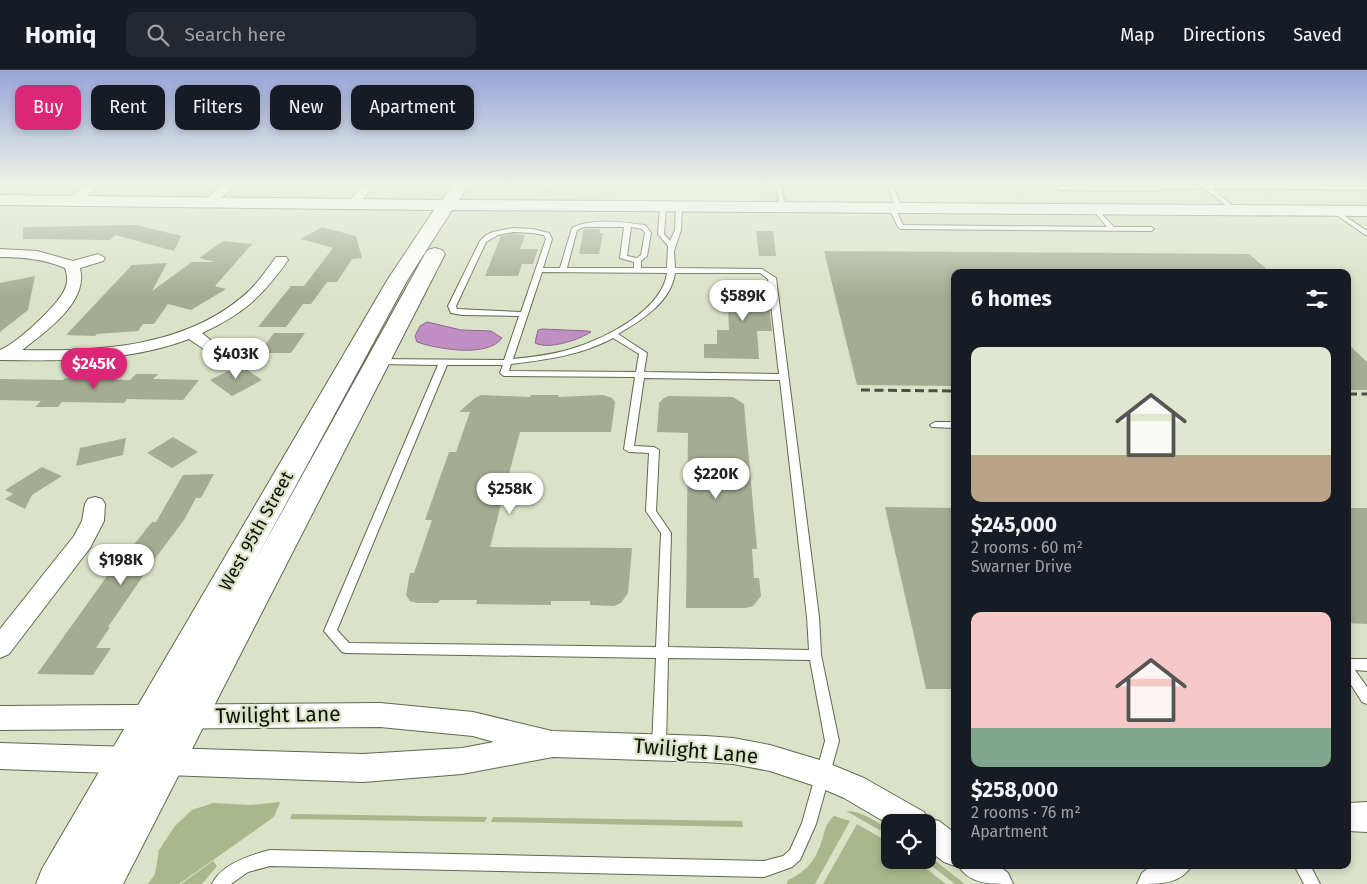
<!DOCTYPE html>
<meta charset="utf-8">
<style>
body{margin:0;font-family:"Fira Sans",sans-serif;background:#242831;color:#f1f3f6;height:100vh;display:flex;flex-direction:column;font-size:19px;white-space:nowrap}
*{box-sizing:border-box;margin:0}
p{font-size:16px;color:#9ea1a6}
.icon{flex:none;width:28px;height:28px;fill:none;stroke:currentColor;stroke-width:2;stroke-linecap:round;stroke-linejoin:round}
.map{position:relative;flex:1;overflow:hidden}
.details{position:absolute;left:951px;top:199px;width:400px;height:600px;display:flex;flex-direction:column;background:#171b24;border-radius:10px;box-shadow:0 2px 8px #0003}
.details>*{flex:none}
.guide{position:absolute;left:15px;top:15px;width:475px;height:45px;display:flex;gap:10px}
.controls{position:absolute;left:881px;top:744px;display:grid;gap:10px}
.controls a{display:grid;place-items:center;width:55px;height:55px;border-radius:10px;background:#171b24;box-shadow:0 2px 8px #0003;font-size:25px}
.price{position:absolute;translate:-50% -42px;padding:0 11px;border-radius:18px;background:#fff;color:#222;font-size:16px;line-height:32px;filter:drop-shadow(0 1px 2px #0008)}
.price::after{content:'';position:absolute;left:50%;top:30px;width:15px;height:11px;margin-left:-8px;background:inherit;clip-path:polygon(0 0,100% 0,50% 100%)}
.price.on{background:#db2777;color:#fff}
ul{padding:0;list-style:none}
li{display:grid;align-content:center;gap:10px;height:265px;padding:0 20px}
li span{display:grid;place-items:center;height:155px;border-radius:10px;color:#555}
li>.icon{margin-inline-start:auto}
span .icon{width:90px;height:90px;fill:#fffc;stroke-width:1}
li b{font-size:21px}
h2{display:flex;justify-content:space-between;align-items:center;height:60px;padding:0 20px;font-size:21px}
.chip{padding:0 18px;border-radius:10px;background:#171b24;box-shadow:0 2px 8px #0003;font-size:18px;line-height:45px}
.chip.on{background:#db2777;color:#fff}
header{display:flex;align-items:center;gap:30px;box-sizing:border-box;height:70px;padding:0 25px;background:#171b24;border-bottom:1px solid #363941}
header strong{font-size:24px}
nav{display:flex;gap:28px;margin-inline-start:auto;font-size:18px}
.search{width:350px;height:45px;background:#242831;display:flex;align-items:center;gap:12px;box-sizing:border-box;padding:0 18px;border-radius:10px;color:#9ea1a6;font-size:19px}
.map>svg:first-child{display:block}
.green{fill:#aab78c}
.water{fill:#bf8fc4;stroke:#8a6a8c}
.building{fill:#a4ac92}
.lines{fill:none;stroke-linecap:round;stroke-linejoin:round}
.service-casing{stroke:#616951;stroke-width:2}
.minor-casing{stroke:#616951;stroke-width:2}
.secondary-casing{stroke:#616951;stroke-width:2}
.service{fill:#fff;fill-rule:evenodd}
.minor{fill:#fff;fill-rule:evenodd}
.secondary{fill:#fff;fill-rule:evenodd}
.rail{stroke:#4b4f41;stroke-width:3;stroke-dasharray:9 4.5;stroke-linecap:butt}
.labels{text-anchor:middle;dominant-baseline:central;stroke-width:4.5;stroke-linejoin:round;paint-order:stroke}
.street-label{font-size:18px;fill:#0f1209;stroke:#dae2c7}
.near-street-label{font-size:21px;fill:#0f1209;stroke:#dae2c7}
</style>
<header>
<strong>Homiq</strong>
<div class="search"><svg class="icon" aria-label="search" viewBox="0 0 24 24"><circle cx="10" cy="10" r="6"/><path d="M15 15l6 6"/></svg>Search here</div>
<nav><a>Map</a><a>Directions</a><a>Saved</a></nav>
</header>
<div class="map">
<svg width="1367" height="814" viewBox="0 0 1367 814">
<rect width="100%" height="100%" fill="#dae2c7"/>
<path class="green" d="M280 732 274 747 179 814H148L155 804 159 780 175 756 192 740 213 733 251 735Z
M846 741C863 741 876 752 890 760V766Z
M292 744H296L487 747 485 752 290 749Z
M834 746 850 751 815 814H787L788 810C808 801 817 788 823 767 825 759 827 752 834 746Z
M493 747 742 751 743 757 491 752Z
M857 754 890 773V790H915L946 814H823Z
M928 785 960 810 964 814H955L924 790H928Z
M213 791 217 796 202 814H181Z"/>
<path class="water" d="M427 252 461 260 491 261 502 268C488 288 437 279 417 272L415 266 420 256Z
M542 259 588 261 591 262C578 270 549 280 535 273L538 260Z"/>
<path class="building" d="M137 155 181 166 174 181 115 165 110 170 23 169V157Z
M322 157 356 166 362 188 352 189 337 212H327L311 234H303L286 257H258L291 216H304L333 178 301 169Z
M584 159H600L599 163H603L599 184H579Z
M756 161H773L776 186H759Z
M513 164 525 165 520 179H538L533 194H522L518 206H485L501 166Z
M223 171 252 174 215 216 226 219 191 240 168 234 154 254H143L138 261 97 264 95 266 66 265 132 195 167 193 152 221 192 192H215L199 188Z
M824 181 1249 184 1270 202H955V316L857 315Z
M35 206 28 240 0 262V213Z
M727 211H766L772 261H757L759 289 704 288V274H717V260H729Z
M274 263H305L291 283H259Z
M1348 274 1367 292V320H1348Z
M240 295 262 310 232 326 210 310Z
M136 304H158L153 309 199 310 183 330 127 329 124 333 62 332 58 337H35L41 331 0 330V309L63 310 65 308 130 310Z
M481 325 530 327 531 325H559L558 327 603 325 612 328 615 332 611 362H520L490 477 632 478 628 523 621 533 614 536 590 535V531H551V535L476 534 477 530H440L438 533H417L410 531 406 525 410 503H414L432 450H425L449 382H456L470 342H459L475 328Z
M669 326 733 327 744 334 757 479H752L754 508H759L761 526 753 536 745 538H686L688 363 657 362 659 333 664 328Z
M173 367 198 382 172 398 147 383Z
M126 368 123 385 76 396 80 378Z
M42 397 62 406 32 425 25 439 5 429 13 424 5 420Z
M214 404 201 428H196L184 450 154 490 108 557H110L96 578H111L93 605 37 604 110 502H112L152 452H156L183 405Z
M885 437 955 438V619H926Z
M1348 438H1367V554L1348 553Z"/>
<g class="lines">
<g class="service-casing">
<path id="service" d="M549 113H555L549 120 546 118Z
M775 113H781L785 138 780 137Z
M886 113H892L902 138 901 139 896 138Z
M1163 114 1367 116V120L1212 118 1236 139V141L1234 142 1204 118H1164L1158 121 1059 120 1056 118 1059 116 1157 117Z
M663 135 666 137 664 164 670 171 675 160 676 137 679 135 682 137 681 160 674 181 675 198 762 199 776 208 819 547 821 585 839 671 816 754 800 790 792 797 764 807 270 796 248 802 231 814H212C221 794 250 785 270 780L764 791 783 786 790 780 802 753 825 671 810 590 668 588 666 676 664 681 659 683 654 681 652 676 656 588 346 583 342 582 324 561 438 295 378 294 375 293V289L504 290 519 246 462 245 451 243 448 236 480 171 486 165 493 162 513 158 532 159 549 163 552 169 543 198H560L572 158C592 148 622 152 644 155L646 156 651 163 647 186 641 191V198H667L668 176 658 164 660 137ZM584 157H624L620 188 634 192V198H567L577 160ZM631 157 642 159 645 163 641 185 637 188 627 186ZM513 162 532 163 544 165 546 169 521 242 457 239 456 236 486 172 498 165ZM542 202 667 203C662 241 604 269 571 279 552 285 532 287 513 289ZM675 203H760L768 209 779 304 644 302 647 283 618 264C642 250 671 232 675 203ZM613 268 639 284 636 302 509 301 511 294C545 290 582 285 613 268ZM447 295H503L500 303 504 306 635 307 624 379 629 382 649 383 646 441 661 463 656 577 349 573 337 560ZM644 308 780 310 807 547 809 580 668 577 671 463 656 441 659 380 654 377 634 376Z
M892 136 895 138 903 155 1107 157 1092 139 1095 137 1114 157H1151L1154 159 1151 161 901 159 898 157 889 138Z
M1332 140H1336L1367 161V166L1332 142Z
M935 352H955V358L932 357 930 355Z
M1348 589H1367V601L1355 600 1367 617V634L1362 632 1348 610Z
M1294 795H1310L1320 814H1304Z"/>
</g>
<g class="minor-casing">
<path id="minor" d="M89 113H103L77 133H69L67 130 69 127Z
M224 113H237L215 134H207L205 131 207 128Z
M364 113H376L357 137H349L347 134Z
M0 179 37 181 73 191 98 184 105 188 103 191 80 198C89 232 45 262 22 280 100 282 190 277 250 220 260 210 268 198 276 187H286L288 190C262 227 243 244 202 263L219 277 217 280H205L189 269C127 292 64 291 0 290V280C16 274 56 237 64 221 68 213 68 207 65 198 44 189 23 187 0 187Z
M95 427 102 429 105 434 104 451 90 478 9 584 0 588V559L74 466 82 451 85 434 88 429Z
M380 633 473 642 552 661 706 666 733 668 770 675 823 691 864 708 924 742 927 748 939 751 955 763V795H998L1008 803 1013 814C988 814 969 814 958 795L955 796 944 792 928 780V752H890V755L844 728 821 718 770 701 733 694 706 692 553 687 462 704 363 712 0 699V673L363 684 462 678 494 672 473 666 380 657 0 660V636Z
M1367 732V762L1348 761V733Z
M1152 795H1192C1181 814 1162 814 1137 814L1142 803Z"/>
</g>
<g class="secondary-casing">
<path id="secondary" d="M454 113H470L459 130 1367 136V146L452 140 408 209 251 498 425 184 428 180 435 178 442 180 445 184 123 814H36L42 799 388 209 434 140 0 135V125L442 130Z"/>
</g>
<use href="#service" class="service"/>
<use href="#minor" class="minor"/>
<use href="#secondary" class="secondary"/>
<path class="rail" d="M861 320 955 321
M1348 324H1367"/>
</g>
<linearGradient id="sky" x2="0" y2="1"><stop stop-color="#97a5da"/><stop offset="0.5" stop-color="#eef2e6"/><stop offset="1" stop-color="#eef2e6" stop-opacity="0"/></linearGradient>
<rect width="1367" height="227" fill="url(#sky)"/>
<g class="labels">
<g class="street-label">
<text transform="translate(256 461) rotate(-61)">West 95th Street</text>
</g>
<g class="near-street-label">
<text transform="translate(278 645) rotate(-1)">Twilight Lane</text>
<text transform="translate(696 681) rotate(5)">Twilight Lane</text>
</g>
</g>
</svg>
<div class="controls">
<a><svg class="icon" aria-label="locate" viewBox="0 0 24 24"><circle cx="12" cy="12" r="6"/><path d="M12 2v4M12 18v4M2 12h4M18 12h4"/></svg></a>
</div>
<b class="price" style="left:743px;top:252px">$589K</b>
<b class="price" style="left:236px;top:310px">$403K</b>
<b class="price on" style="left:94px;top:320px">$245K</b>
<b class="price" style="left:716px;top:430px">$220K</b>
<b class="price" style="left:510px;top:445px">$258K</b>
<b class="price" style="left:121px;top:516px">$198K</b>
<div class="guide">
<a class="chip on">Buy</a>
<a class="chip">Rent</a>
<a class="chip">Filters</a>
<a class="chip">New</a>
<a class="chip">Apartment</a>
</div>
<section class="details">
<h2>6 homes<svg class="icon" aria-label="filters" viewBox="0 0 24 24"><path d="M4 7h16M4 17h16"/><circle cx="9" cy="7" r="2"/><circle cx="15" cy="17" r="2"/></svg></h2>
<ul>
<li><span style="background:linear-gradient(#dfe7d0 70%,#b9a48a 0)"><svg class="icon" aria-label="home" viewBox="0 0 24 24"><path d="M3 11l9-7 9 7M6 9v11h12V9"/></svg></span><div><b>$245,000</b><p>2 rooms · 60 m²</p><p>Swarner Drive</p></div></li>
<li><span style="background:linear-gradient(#f6c9c9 75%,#7fa58c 0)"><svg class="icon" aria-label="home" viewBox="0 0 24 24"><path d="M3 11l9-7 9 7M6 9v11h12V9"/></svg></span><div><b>$258,000</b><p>2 rooms · 76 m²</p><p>Apartment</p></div></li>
</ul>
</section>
</div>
